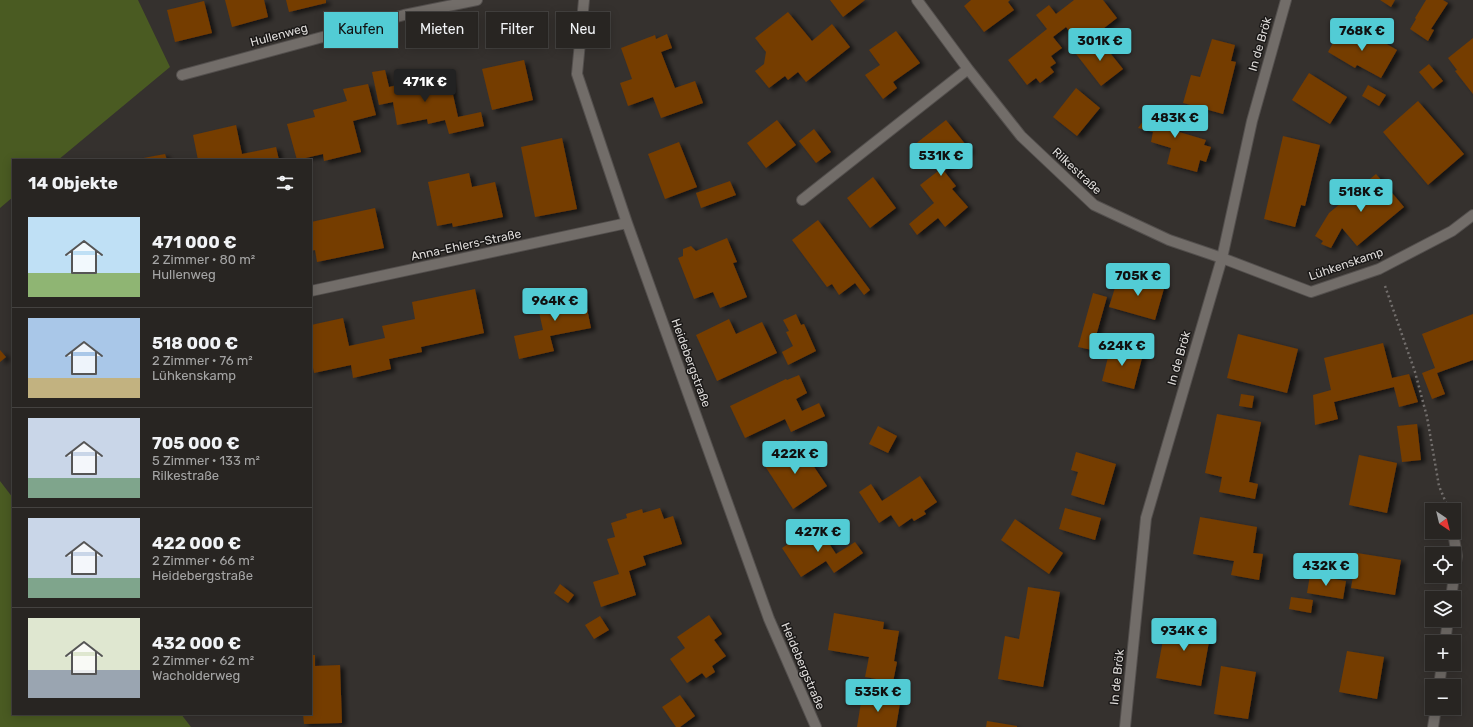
<!DOCTYPE html>
<html lang="de">
<meta charset="utf-8">
<style>
body{margin:0;font-family:Rubik,sans-serif;background:#302d2a;color:#f1f3f6;height:100vh;display:flex;flex-direction:column;font-size:15px;white-space:nowrap}
*{box-sizing:border-box;margin:0}
p{font-size:13px;color:#a5a5a5}
.icon{flex:none;width:22px;height:22px;fill:none;stroke:currentColor;stroke-width:2;stroke-linecap:round;stroke-linejoin:round}
.map{position:relative;flex:1;overflow:hidden}
.side{position:absolute;left:12px;top:159px;width:300px;height:556px;display:flex;flex-direction:column;background:#282522;border-radius:0px;box-shadow:0 2px 10px #0003,0 0 0 1px #444240}
.side>*{flex:none}
.banner{position:absolute;left:324px;top:12px;width:380px;height:36px;display:flex;gap:8px}
.needle{width:26px;rotate:145deg}
.tools{position:absolute;left:1425px;top:503px;display:grid;gap:8px}
.tools a{display:grid;place-items:center;width:36px;height:36px;border-radius:0px;background:#282522;box-shadow:0 2px 10px #0003,0 0 0 1px #444240;font-size:20px}
.price{position:absolute;translate:-50% -34px;padding:0 9px;border-radius:4px;background:#52ccd5;color:#111;font-size:13px;line-height:26px;filter:drop-shadow(0 1px 2px #0008)}
.price::after{content:'';position:absolute;left:50%;top:24px;width:12px;height:9px;margin-left:-6px;background:inherit;clip-path:polygon(0 0,100% 0,50% 100%)}
.price.selected{background:#222;color:#fff}
ul{padding:0;list-style:none}
li{display:flex;align-items:center;gap:12px;height:100px;padding:0 16px}
li+li{border-top:1px solid #444240}
li span{display:grid;place-items:center;flex:none;width:112px;height:80px;border-radius:0px;color:#555}
li>.icon{margin-inline-start:auto}
span .icon{width:48px;height:48px;fill:#fffc;stroke-width:1}
li b{font-size:17px}
h2{display:flex;justify-content:space-between;align-items:center;height:48px;padding:0 16px;font-size:17px}
.chip{padding:0 14px;border-radius:0px;background:#282522;box-shadow:0 2px 10px #0003,0 0 0 1px #444240;font-size:14px;line-height:36px}
.chip.selected{background:#52ccd5;color:#111}
.map>svg:first-child{display:block}
.green{fill:#4a5b22}
.building{fill:#753c06;filter:url(#shadow)}
.lines{fill:none;stroke-linecap:round;stroke-linejoin:round}
.minor-casing{stroke:#534f4d;stroke-width:12}
.path{stroke:#726e6c;stroke-width:2.5;stroke-dasharray:2 3;stroke-linecap:butt}
.minor{stroke:#726d69;stroke-width:10}
.labels{text-anchor:middle;dominant-baseline:central;stroke-width:3;stroke-linejoin:round;paint-order:stroke}
.street-label{font-size:12px;fill:#dedbd9;stroke:#1b1918}
</style>
<div class="map">
<svg width="1473" height="727" viewBox="0 0 1473 727">
<defs>
<filter id="shadow"><feDropShadow dx="4.5" dy="2.5" stdDeviation="2" flood-color="#0009"/></filter>
</defs>
<rect width="100%" height="100%" fill="#35312e"/>
<path class="green" d="M0 0H138L170 67 58 160H13V197L0 208Z
M0 481 13 498V714H181L191 727H0Z"/>
<path class="building" d="M225 0H264L268 17 232 27Z
M286 0H326V3L289 12Z
M830 0H865L843 17Z
M971 0H1010L1008 2 1014 10 984 32 964 6Z
M1074 0H1103L1117 18 1081 46 1066 27 1053 37 1062 48 1051 56 1056 63 1050 67 1054 72 1040 83 1036 78 1027 85 1008 60 1047 29 1036 15 1049 5 1056 14Z
M1380 0H1395L1391 7Z
M1426 0H1443L1448 3 1431 29 1434 30 1428 41 1410 29 1416 19 1415 18Z
M204 1 212 33 175 42 167 10Z
M788 12 812 41 832 24 850 47 806 82 798 72 788 80 785 76 769 88 755 71 764 64 766 52 755 38Z
M1343 25 1370 40 1373 36 1397 50 1381 78 1357 65 1355 68 1328 52Z
M896 31 920 63 893 82 897 88 883 99 865 75 880 65 869 50Z
M667 34 672 48 661 52 675 88 695 81 703 103 661 118 653 97 628 106 620 83 632 79 621 48 655 35 656 39Z
M1473 38V94L1455 71 1457 70 1448 58Z
M1097 39 1106 50 1107 49 1123 69 1101 86 1076 54Z
M1212 39 1235 45 1231 61 1236 62 1223 114 1183 103 1191 75 1200 77Z
M524 60 533 100 492 110 482 69Z
M1429 64 1443 81 1433 89 1419 72Z
M385 70 389 87 419 80V83L449 77 458 117 481 112 484 126 449 134 445 120 428 124 427 119 397 125 393 102 379 105 372 72Z
M1309 73 1347 97 1330 124 1292 100Z
M368 84 376 115 353 121 361 152 324 161 323 154 297 160 287 124 315 117 313 110 347 101 343 89Z
M1368 85 1386 95 1379 106 1362 96Z
M1076 88 1100 108 1077 136 1053 117Z
M1418 101 1464 154 1428 185 1383 132Z
M1154 106 1181 114 1176 131 1206 140 1204 145 1211 147 1206 162 1200 160 1197 172 1167 164 1171 148 1151 142 1153 132 1138 128Z
M777 120 796 145 766 168 747 143Z
M946 120 970 150 944 171 956 186 952 189 968 207 945 227 938 218 917 235 909 224 934 203 920 185 942 168 935 160 929 165 914 145Z
M236 125 242 154 276 147 279 160H198L193 135Z
M814 129 831 152 816 163 799 141Z
M1283 136 1320 145 1305 206 1301 205 1295 227 1264 219Z
M562 138 577 209 535 217 521 147Z
M679 142 697 187 665 199 648 154Z
M165 154 167 160H138V159Z
M469 173 472 187 495 182 503 217 453 227 452 223 437 226 428 182Z
M1376 174 1404 207 1357 246 1342 228 1331 248 1321 244 1323 241 1315 236 1329 213Z
M873 177 896 208 870 228 847 198Z
M730 181 736 195 701 208 696 193Z
M375 208 384 248 317 262 315 250 311 251V222Z
M818 220 870 290 864 295 855 283 839 295 832 284 827 287 792 240Z
M727 238 737 262 733 263 747 297 720 308 713 292 694 299 678 258 683 256V249L691 246 696 251Z
M1133 276 1165 285 1155 320 1109 307 1117 281 1130 284Z
M475 289 484 333 421 347 422 352 389 359 391 369 353 378 351 365 314 373 311 358V325L343 318 349 346 385 338 382 326 415 319 412 302Z
M566 289 567 293 583 289 591 328 550 336 554 351 519 359 514 336 543 330 536 299 549 296 548 293Z
M1093 293 1107 297 1092 350 1078 347Z
M796 314 801 325 804 324 816 351 788 365 782 352 793 346 786 332 789 331 783 320Z
M1473 314V360L1437 373 1445 394 1432 399 1422 373 1435 368 1422 334Z
M729 319 736 334 762 322 777 353 717 381 696 335Z
M1238 334 1298 349 1287 393 1227 378Z
M1383 343 1392 378 1409 374 1418 402 1399 407 1394 387 1334 402 1338 419 1315 425 1313 395 1331 390 1324 358Z
M1111 345 1143 354 1134 389 1102 381Z
M0 350 6 357 0 362Z
M799 375 807 393 796 399 802 411 819 403 825 416 791 432 785 419 745 438 730 406 786 379 787 380Z
M1241 394 1254 396 1252 408 1239 406Z
M1217 414 1261 422 1249 482 1258 484 1255 499 1219 492 1222 477 1205 473Z
M1417 424 1421 460 1402 462 1397 426Z
M878 426 897 436 888 453 869 444Z
M796 440 827 486 793 509 763 463Z
M1076 452 1116 464 1104 505 1071 495 1078 472 1071 470Z
M1359 455 1397 463 1387 513 1349 505Z
M920 476 937 502 924 511 926 514 914 521 912 518 899 527 891 515 879 523 859 492 871 484 882 501Z
M660 508 664 519 673 516 682 544 643 556 646 565 629 571 636 595 601 607 593 582 619 574 607 539 615 537 611 523 627 518 626 514 642 509 643 513Z
M1065 508 1101 518 1095 540 1059 529Z
M1200 517 1257 527 1253 553 1263 554 1259 580 1231 575 1234 561 1193 554Z
M1015 519 1063 553 1049 574 1001 540Z
M817 525 836 554 855 542 863 553 834 573 826 561 801 577 782 548Z
M1357 553 1401 560 1395 595 1351 588Z
M1310 575 1346 581 1343 599 1307 593Z
M560 584 574 595 568 603 554 593Z
M1028 587 1060 592 1043 687 998 679 1005 636 1019 639Z
M1291 597 1313 600 1311 613 1289 609Z
M834 613 884 622 883 629 899 631 894 661 897 662 893 682 865 677 869 657 828 650Z
M709 615 722 634 714 640 726 656 712 666 715 672 706 678 702 673 687 683 670 659 685 648 677 637Z
M600 616 609 630 594 639 585 625Z
M1167 618 1212 625 1201 686 1156 678Z
M1347 651 1384 657 1377 699 1339 692Z
M311 655H315V666L340 665 342 723 304 724 303 714H311Z
M1221 666 1256 672 1248 719 1214 714Z
M680 695 695 716 680 727H676L662 707Z
M862 696 900 703 896 727H857Z
M987 721 1017 726V727H986Z"/>
<g class="lines">
<g class="minor-casing">
<path id="minor" d="M584 0 577 74 627 223 769 619 816 727
M917 0 968 69 1021 136 1094 205 1169 240 1222 258 1311 292 1379 269 1452 231 1473 215
M182 75 404 15 477 0
M802 200 968 69
M311 291 627 223
M1453 532 1457 556 1454 574
M1451 598 1454 576
M1445 642 1448 620
M1439 686 1442 664
M1125 727 1146 518 1222 258 1252 121 1286 0
M1433 727 1436 708"/>
</g>
<path class="path" d="M1385 286 1415 372 1427 417 1439 486 1449 510"/>
<use href="#minor" class="minor"/>
</g>
<g class="labels">
<g class="street-label">
<text transform="translate(279 35) rotate(-15)">Hullenweg</text>
<text transform="translate(1260 44) rotate(-74)">In de Brök</text>
<text transform="translate(1077 171) rotate(43)">Rilkestraße</text>
<text transform="translate(466 245) rotate(-12)">Anna-Ehlers-Straße</text>
<text transform="translate(1346 264) rotate(-19)">Lühkenskamp</text>
<text transform="translate(1179 358) rotate(-74)">In de Brök</text>
<text transform="translate(691 363) rotate(70)">Heidebergstraße</text>
<text transform="translate(803 666) rotate(67)">Heidebergstraße</text>
<text transform="translate(1117 677) rotate(-84)">In de Brök</text>
</g>
</g>
</svg>
<div class="tools">
<a><svg class="needle" viewBox="-14 -14 28 28"><path d="M0-13l5 13h-10z" fill="#e53935"/><path d="M0 13l5-13h-10z" fill="#a5a5a5"/></svg></a>
<a><svg class="icon" aria-label="locate" viewBox="0 0 24 24"><circle cx="12" cy="12" r="6"/><path d="M12 2v4M12 18v4M2 12h4M18 12h4"/></svg></a>
<a><svg class="icon" aria-label="layers" viewBox="0 0 24 24"><path d="M12 4l9 5-9 5-9-5zM3 14l9 5 9-5"/></svg></a>
<a>+</a>
<a>−</a>
</div>
<b class="price" style="left:1362px;top:52px">768K €</b>
<b class="price" style="left:1100px;top:62px">301K €</b>
<b class="price selected" style="left:425px;top:103px">471K €</b>
<b class="price" style="left:1175px;top:139px">483K €</b>
<b class="price" style="left:941px;top:177px">531K €</b>
<b class="price" style="left:1361px;top:213px">518K €</b>
<b class="price" style="left:1138px;top:297px">705K €</b>
<b class="price" style="left:555px;top:322px">964K €</b>
<b class="price" style="left:1122px;top:367px">624K €</b>
<b class="price" style="left:795px;top:475px">422K €</b>
<b class="price" style="left:818px;top:553px">427K €</b>
<b class="price" style="left:1326px;top:587px">432K €</b>
<b class="price" style="left:1184px;top:652px">934K €</b>
<b class="price" style="left:878px;top:713px">535K €</b>
<div class="banner">
<a class="chip selected">Kaufen</a>
<a class="chip">Mieten</a>
<a class="chip">Filter</a>
<a class="chip">Neu</a>
</div>
<section class="side">
<h2>14 Objekte<svg class="icon" aria-label="filters" viewBox="0 0 24 24"><path d="M4 7h16M4 17h16"/><circle cx="9" cy="7" r="2"/><circle cx="15" cy="17" r="2"/></svg></h2>
<ul>
<li><span style="background:linear-gradient(#bfe0f5 70%,#8fb573 0)"><svg class="icon" aria-label="home" viewBox="0 0 24 24"><path d="M3 11l9-7 9 7M6 9v11h12V9"/></svg></span><div><b>471 000 €</b><p>2 Zimmer · 80 m²</p><p>Hullenweg</p></div></li>
<li><span style="background:linear-gradient(#a9c7e8 75%,#c2b280 0)"><svg class="icon" aria-label="home" viewBox="0 0 24 24"><path d="M3 11l9-7 9 7M6 9v11h12V9"/></svg></span><div><b>518 000 €</b><p>2 Zimmer · 76 m²</p><p>Lühkenskamp</p></div></li>
<li><span style="background:linear-gradient(#c9d6e8 75%,#7fa58c 0)"><svg class="icon" aria-label="home" viewBox="0 0 24 24"><path d="M3 11l9-7 9 7M6 9v11h12V9"/></svg></span><div><b>705 000 €</b><p>5 Zimmer · 133 m²</p><p>Rilkestraße</p></div></li>
<li><span style="background:linear-gradient(#c9d6e8 75%,#7fa58c 0)"><svg class="icon" aria-label="home" viewBox="0 0 24 24"><path d="M3 11l9-7 9 7M6 9v11h12V9"/></svg></span><div><b>422 000 €</b><p>2 Zimmer · 66 m²</p><p>Heidebergstraße</p></div></li>
<li><span style="background:linear-gradient(#dfe7d0 65%,#9aa5b1 0)"><svg class="icon" aria-label="home" viewBox="0 0 24 24"><path d="M3 11l9-7 9 7M6 9v11h12V9"/></svg></span><div><b>432 000 €</b><p>2 Zimmer · 62 m²</p><p>Wacholderweg</p></div></li>
</ul>
</section>
</div>
